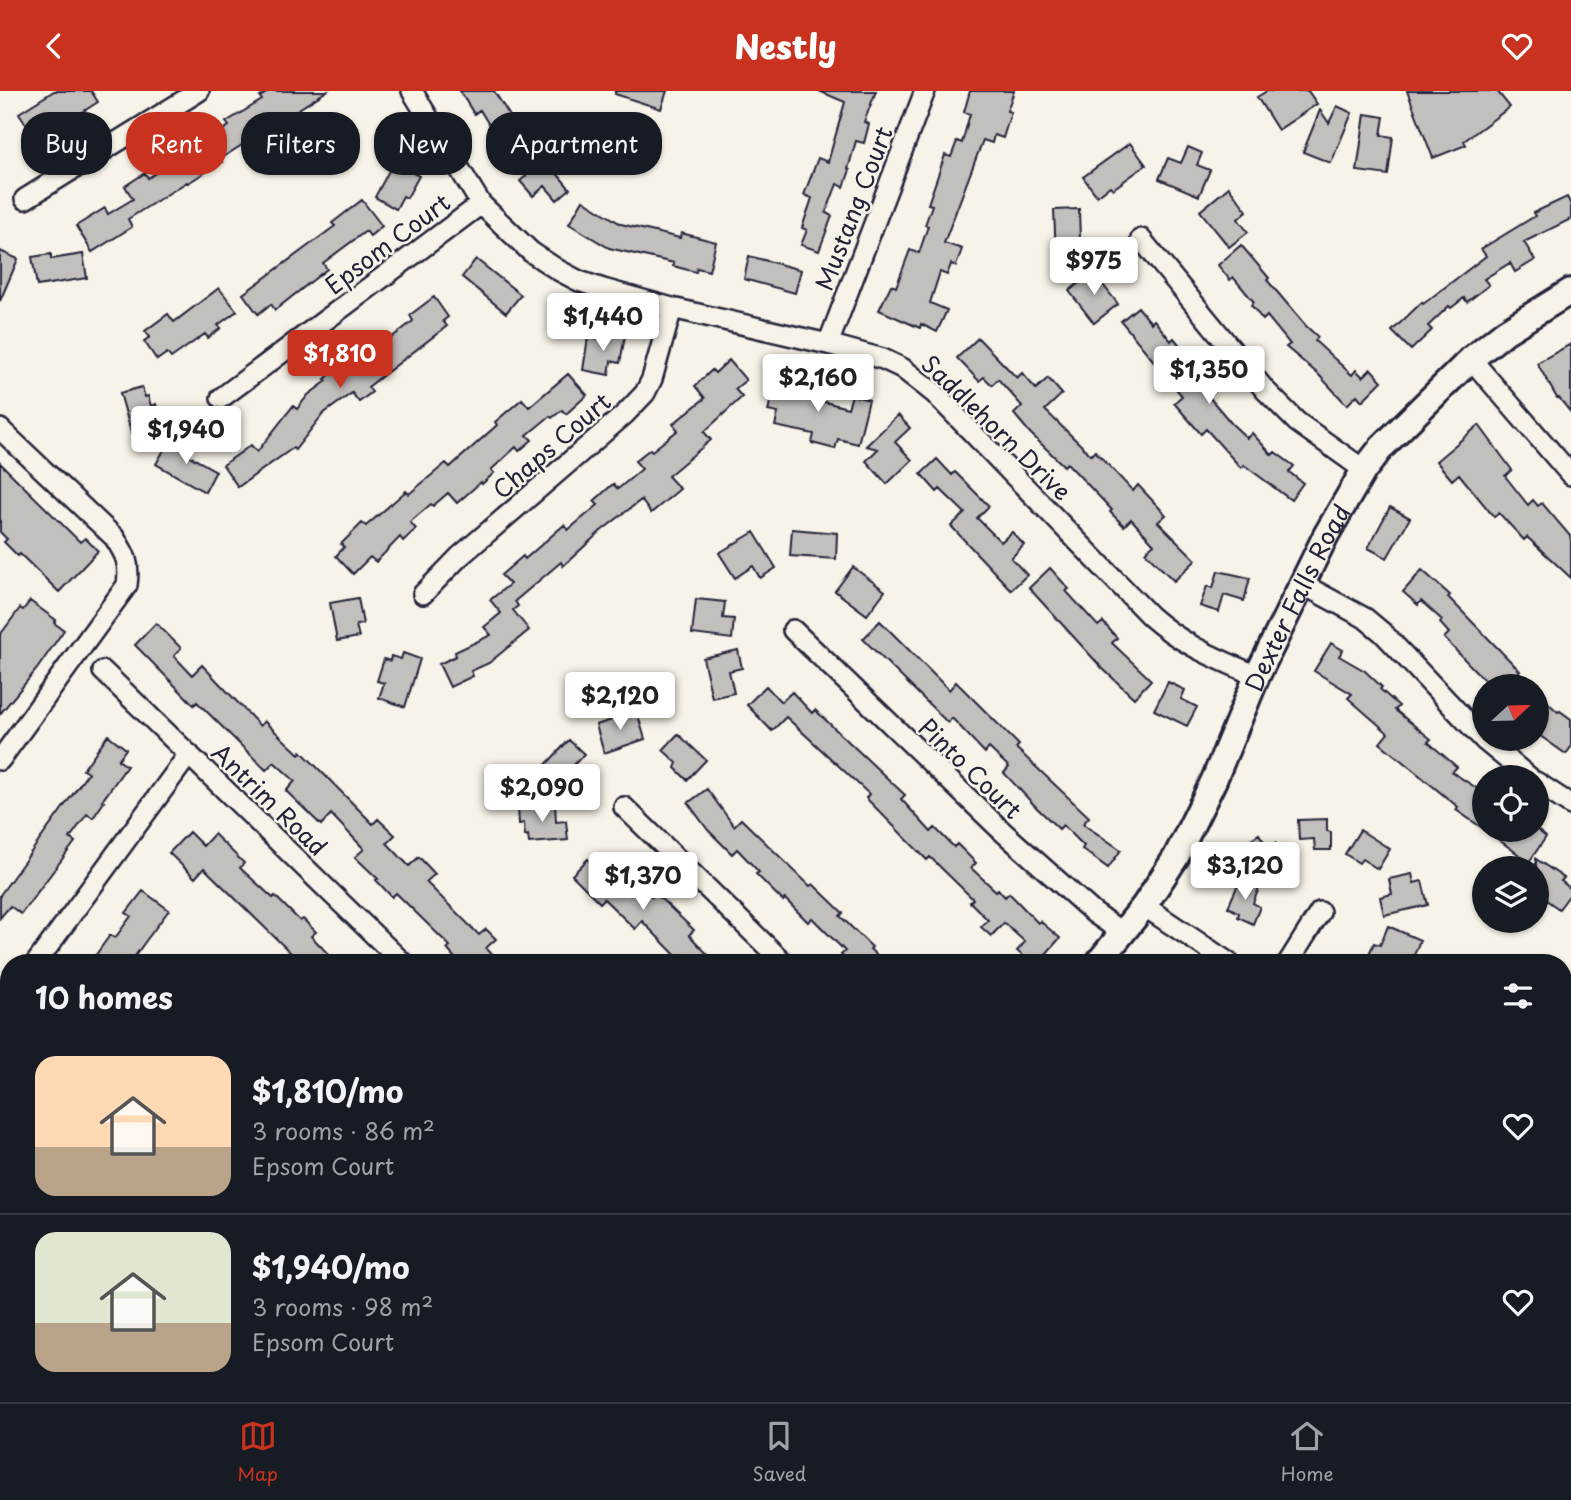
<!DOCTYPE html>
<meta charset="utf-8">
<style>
body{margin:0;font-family:"Playpen Sans",sans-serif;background:#242831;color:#f1f3f6;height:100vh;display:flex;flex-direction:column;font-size:26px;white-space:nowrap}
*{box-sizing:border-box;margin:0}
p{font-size:23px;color:#9ea1a6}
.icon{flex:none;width:38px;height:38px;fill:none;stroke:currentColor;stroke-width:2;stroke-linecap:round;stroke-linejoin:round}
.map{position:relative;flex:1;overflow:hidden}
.drawer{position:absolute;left:0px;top:863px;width:1572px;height:450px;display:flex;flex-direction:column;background:#171b24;border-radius:28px 28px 0 0;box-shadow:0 2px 5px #0004}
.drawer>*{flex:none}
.guide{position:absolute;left:21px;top:21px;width:700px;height:63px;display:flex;gap:14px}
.needle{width:46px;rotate:68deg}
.controls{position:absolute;left:1472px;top:583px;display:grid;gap:14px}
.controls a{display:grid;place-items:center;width:77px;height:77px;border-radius:50%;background:#171b24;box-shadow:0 2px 5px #0004;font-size:35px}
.price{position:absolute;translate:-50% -60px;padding:0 16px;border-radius:7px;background:#fff;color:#222;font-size:23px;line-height:46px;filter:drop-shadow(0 2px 4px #0008)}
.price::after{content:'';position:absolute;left:50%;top:42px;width:21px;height:16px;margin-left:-10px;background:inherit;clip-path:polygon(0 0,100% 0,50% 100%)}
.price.selected{background:#c8321e;color:#fff}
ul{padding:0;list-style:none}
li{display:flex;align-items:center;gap:21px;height:175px;padding:0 35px}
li+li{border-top:2px solid #363941}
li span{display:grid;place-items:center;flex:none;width:196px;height:140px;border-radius:21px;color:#555}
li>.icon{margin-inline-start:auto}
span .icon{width:84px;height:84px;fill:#fffc;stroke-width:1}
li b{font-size:30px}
h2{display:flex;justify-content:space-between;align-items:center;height:84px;padding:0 35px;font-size:30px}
.chip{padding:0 24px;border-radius:28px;background:#171b24;box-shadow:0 2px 5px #0004;font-size:24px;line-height:63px}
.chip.selected{background:#c8321e;color:#fff}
header{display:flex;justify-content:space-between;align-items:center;height:91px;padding:0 35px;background:#c8321e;color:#fff;font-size:32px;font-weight:800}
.menu{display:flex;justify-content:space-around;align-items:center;height:98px;border-top:2px solid #363941;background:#171b24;font-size:19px;color:#9ea1a6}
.menu a{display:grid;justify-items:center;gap:4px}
.menu .selected{color:#c8321e}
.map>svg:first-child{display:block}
.building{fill:#c2bfbd;stroke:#22223b;stroke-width:2}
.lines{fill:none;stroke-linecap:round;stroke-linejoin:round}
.minor-casing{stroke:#22223b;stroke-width:24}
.tertiary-casing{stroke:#22223b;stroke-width:30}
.minor{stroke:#f7f3e8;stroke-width:19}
.tertiary{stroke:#f7f3e8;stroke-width:24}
.labels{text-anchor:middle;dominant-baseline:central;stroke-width:5;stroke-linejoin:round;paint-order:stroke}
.street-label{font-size:24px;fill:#22223b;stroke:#f7f3e8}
</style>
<header><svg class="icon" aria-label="back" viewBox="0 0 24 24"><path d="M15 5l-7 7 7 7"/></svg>Nestly<svg class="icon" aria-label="heart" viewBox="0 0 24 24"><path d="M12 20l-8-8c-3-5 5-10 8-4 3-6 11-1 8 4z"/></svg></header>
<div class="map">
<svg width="1571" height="1311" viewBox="0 0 1571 1311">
<rect width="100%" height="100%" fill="#f7f3e8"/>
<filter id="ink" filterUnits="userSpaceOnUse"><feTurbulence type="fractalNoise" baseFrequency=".0143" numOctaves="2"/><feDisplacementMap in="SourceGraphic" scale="14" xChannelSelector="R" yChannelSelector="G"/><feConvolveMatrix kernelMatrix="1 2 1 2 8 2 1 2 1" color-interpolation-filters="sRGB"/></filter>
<g filter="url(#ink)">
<path class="building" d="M54 0H91L98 11 43 46 40 41 34 46 19 22Z
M270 0H327L220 68 222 71 188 92 187 91 128 128 132 136 92 161 76 135 105 117 108 123 133 108 125 95 145 82 148 87 174 70 172 67 193 54 196 59 222 44 220 41 229 35 226 31 262 9 260 6Z
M460 0H494L513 30 514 29 543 70 545 68 570 98 557 109 545 95 533 105 520 90 526 85 508 57 501 62 490 45 494 42 480 19 474 23Z
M615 0H667L661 18 615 3Z
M819 0H876L864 31 869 33 864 52 856 50 848 78 850 79 844 96 837 93 826 122 832 125 819 160 801 154 807 139 802 137 812 107 804 104 818 67 828 71 845 11Z
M970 0H1014L1007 20 1011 21 1003 47 994 44 992 52 983 49 944 152 962 158 956 175 951 173 947 184 940 181 930 212 947 219 937 241 921 233 920 237 879 219 891 194 896 196 910 159 919 162 928 135 925 134 932 114 928 113 945 64 951 66 957 50 962 52 970 23 964 21Z
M1267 0H1308L1317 13 1278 39 1257 6Z
M1407 0H1497L1510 16 1464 50 1466 54 1433 67Z
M1337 15 1352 22 1331 72 1303 61 1320 19 1329 32Z
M1365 23 1384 26 1381 44 1393 46 1388 84 1357 80Z
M1130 52 1146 74 1113 98 1110 95 1097 105 1083 86Z
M1188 56 1202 62 1197 74 1210 79 1199 105 1159 88 1168 67 1181 72Z
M393 72 419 85 407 107 403 105 396 118 375 106Z
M1229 96 1247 120 1238 128 1248 141 1229 156 1200 120Z
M1567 106 1571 114V128L1524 151 1535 169 1515 181 1510 172 1484 188 1489 194 1467 211 1464 207 1451 217 1449 215 1428 235 1432 239 1411 259 1392 240 1422 211 1423 213 1486 165 1481 158 1535 125 1533 122Z
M362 109 382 135 370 145 366 140 323 172 327 178 275 219 271 213 258 223 243 203 335 135 332 132Z
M583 109 621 133 680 147 681 142 716 151 709 180 697 177 696 181 673 175 674 172 609 157 569 133Z
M1079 118 1080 149H1076V163L1056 164 1054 119Z
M1241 154 1269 187 1267 189 1306 235 1318 246 1315 250 1352 284 1356 279 1363 286 1371 278 1382 290 1362 310 1357 304 1347 314 1318 283 1286 256 1290 253 1267 225 1263 229 1251 214 1254 211 1233 186 1230 189 1218 174Z
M0 160 18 168 0 210Z
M51 163V168L83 163 87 187 37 195 32 166Z
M749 165 801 179 795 202 744 188Z
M476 168 521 204 506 222 462 186Z
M1093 181 1118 213 1094 232 1069 200Z
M219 197 237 220 218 234 221 237 208 247 205 243 171 267 167 262 157 269 144 250 150 246 145 240 168 223 174 231Z
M434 206 448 226 443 230 447 235 368 296 372 301 359 311 352 302 323 323 295 359 293 357 238 396 223 374 251 354 257 361 293 315 297 318 308 304 327 290 325 288 334 280 330 275 371 247 378 257 413 230 410 224Z
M1138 216 1151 232 1154 229 1171 250 1174 247 1216 299 1209 306 1232 333 1247 347 1252 342 1272 364 1275 361 1294 375 1289 381 1303 392 1291 409 1244 374 1241 377 1206 338 1201 343 1174 312 1182 305 1121 230Z
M603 241 625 245 620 272 611 270 609 284 583 279 588 246 602 249Z
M978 247 1017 287 1022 282 1036 298 1048 287 1062 303 1045 319 1091 364 1095 360 1133 400 1138 394 1166 424 1158 431 1196 469 1174 490 1145 461 1154 453 1131 428 1124 435 1110 421 1112 419 1067 372 1064 375 1030 342 1014 323 1022 315 998 288 992 294 984 286 979 290 957 267Z
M1571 253V322L1559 307H1557L1537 272Z
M729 269 746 289 735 298 742 306 704 341 711 349 668 385 680 398 651 422 641 409 601 440 563 475 561 471 515 510 518 515 513 519 529 539 489 572 471 580 473 585 450 596 439 573 456 565 455 561 491 544 484 536 501 522 490 509 510 493 501 484 523 465 525 468 564 434 568 439 598 414 594 410 613 393 618 398 642 378 635 370 650 358 652 360 678 339 673 333 705 307 695 295 712 279 715 282Z
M568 283 587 304 566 323 562 319 552 327 550 325 527 344 532 349 519 360 516 356 491 379 494 382 482 393 481 391 457 412 448 402 433 415 431 413 410 431 416 438 403 450 400 446 376 471 370 466 353 483 336 465 344 456 341 453 362 432 366 435 406 400 409 403 446 372 450 376 497 334 495 331 522 308 529 316Z
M794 284 817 289 813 308 848 317 852 304 869 309 858 353 838 348 835 358 812 352 814 343 775 335 778 322 768 320 773 299 783 301 784 295 791 296Z
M142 296 145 306 148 305 151 315 156 313 164 342 134 351 120 302Z
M898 324 910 337 895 351 912 369 887 393 866 370 878 358 866 355Z
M1479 334 1512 379 1505 385 1528 414 1533 409 1538 415 1542 412 1571 446V487L1527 446 1524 449 1499 422 1494 426 1459 383 1452 389 1436 370Z
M170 348 188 358 186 363 216 380 205 401 156 373Z
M937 368 952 384 955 381 989 415 977 427 1001 451 1012 441 1024 454 1011 467 1027 484 1011 499 951 435 965 422 940 398 937 401 921 383Z
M0 372 80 451 85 447 98 460 59 501 20 463 18 465 4 451 7 448 0 441Z
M1390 416 1410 427 1387 467 1368 457Z
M792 438 837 442 836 468 790 465Z
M754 441 776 477 760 487 753 475 735 487 719 462Z
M853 476 885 500 867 524 835 500Z
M1050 477 1069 498 1066 500 1098 535 1103 531 1117 547 1112 552 1151 589 1134 607 1102 577 1029 497Z
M1422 479 1450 504 1448 506 1520 580 1517 583 1530 595H1490L1444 547 1449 542 1440 532 1442 529 1421 510 1418 514 1403 501Z
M1218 480 1250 487 1244 510 1224 504 1219 521 1200 515 1207 495 1213 497Z
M358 507 363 533 356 534 359 546 337 550 330 512Z
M696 508 725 511 723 527 734 528 732 548 692 543Z
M30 510 56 529 54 532 64 539 37 578 0 623V544L20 517 23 519Z
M880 530 949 599 956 591 1019 654 1016 657 1089 726 1083 733 1121 759 1108 777 1082 758 1084 755 1063 734 1059 738 1037 717 1004 682 1009 676 989 657 985 662 952 627 948 632 863 548Z
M156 532 181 557 174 565 192 584 202 574 260 635 264 630 299 663 301 660 373 733 378 728 395 744 387 752 409 775 419 766 435 783 426 791 479 844 486 838 496 848 486 857 500 872H459L447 858 450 855 396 802 392 806 376 789 378 788 355 766 364 758 331 723 321 734 286 700 295 690 274 671 266 679 197 611 194 614 135 554Z
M1331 552 1343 559 1339 565 1365 580 1382 596 1380 598 1399 615 1395 619 1431 648 1428 651 1457 676 1452 681 1484 702V738L1456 719 1458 716 1380 652 1388 642 1348 607 1352 603 1314 580Z
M738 559 742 577 729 580 734 602 712 607 703 567Z
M403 562 420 568 405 616 379 607 384 592 377 590 384 568 390 570 391 565 401 568Z
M1168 591 1185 599 1181 608 1197 616 1187 635 1154 619Z
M766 595 781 611 792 601 812 622 815 619 905 704 901 708 931 741 935 737 954 756 957 753 976 772 971 777 996 800 998 798 1005 806 1009 802 1038 832 1040 830 1060 847 1038 872H1031L1017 860 1025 851 1004 832 991 845 981 836 988 829 970 811 973 808 930 766 927 769 866 707 869 703 786 626 772 640 747 614Z
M1536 601 1558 621 1560 620 1571 628V656L1566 663 1536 642Z
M637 621 645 648 604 662 596 634Z
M678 643 706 669 687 689 675 677 677 672 663 659Z
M108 644 126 658 118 669 127 675 102 710 104 711 93 727 87 723 70 747 75 751 21 823 10 815 0 827V804L88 682 83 679Z
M569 649 584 663 571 677 577 683 562 699 541 679Z
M707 698 734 735 741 728 810 795 813 793 843 822 840 825 872 856 870 858 884 872H850L841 864 845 860 812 827 808 831 785 808 783 810 756 783 759 781 737 758 732 763 708 739 688 712Z
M555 714 556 731 566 730 568 749 529 752 528 744 525 745 524 732 519 733 518 717Z
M1327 728V740L1331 741V759H1315L1314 748 1299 749 1298 729Z
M1484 738H1536L1546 746 1529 771Z
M1360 739 1390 758 1378 778 1362 768 1359 772 1345 763Z
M189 741 203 755 214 743 244 772 240 777 273 807 275 805 300 830 303 828 316 841 311 845 337 872H301L204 777 195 787 169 762Z
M1259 743 1268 757 1275 752 1286 770 1262 785 1242 754Z
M588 768 596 776 600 772 628 800 637 791 652 806 655 802 694 839 689 844 716 872H683L642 830 635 838 604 808 600 812 572 784Z
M1536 768 1564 787 1561 790 1571 798V802L1559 818 1536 802Z
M1412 783 1414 792 1422 790 1428 814 1384 824 1380 806 1392 803 1389 788Z
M1240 789 1259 797 1253 812 1260 816 1253 833 1238 826 1239 822 1228 816Z
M143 800 169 819 145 851 130 872H90L110 844 115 847 131 825 126 822Z
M1388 835 1420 849 1411 872H1377L1367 867 1374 852 1380 854Z"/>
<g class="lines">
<g class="minor-casing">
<path id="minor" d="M412 0 481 113 531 161 558 179 579 190 603 198 672 217 828 253 883 268 902 277 934 302 1150 525C1184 555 1216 567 1257 585
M25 108 199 0
M1141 148 1265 299 1297 331 1364 379
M828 253 925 0
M1471 268 1571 384
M221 307 481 113
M0 338 114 446C126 464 130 472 127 494L0 669
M1302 493 1365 527 1383 542 1485 650 1529 686
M423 503 459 466 625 323 645 302 652 288 672 217
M793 539 1002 740 1094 822 1123 842
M103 580 403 872
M1536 691 1571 714
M624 716 784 872
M1144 815 1229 872
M36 872 189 663
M1288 872 1320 821
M0 921 9 909
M1563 1193 1571 1192
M0 1198 9 1211
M174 1304 201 1311
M1516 1304 1520 1311"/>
</g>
<g class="tertiary-casing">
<g id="tertiary">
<path id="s1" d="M1098 872 1144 815 1176 766 1214 689 1257 585 1326 444 1364 379 1382 356 1471 268 1505 241 1571 200"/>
<path d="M523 1311 530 1304"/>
</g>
</g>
<use href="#minor" class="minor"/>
<use href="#tertiary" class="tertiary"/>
</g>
</g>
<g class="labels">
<g class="street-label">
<text transform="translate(853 117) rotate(-69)">Mustang Court</text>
<text transform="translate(387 152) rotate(-37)">Epsom Court</text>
<text transform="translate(997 336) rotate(44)">Saddlehorn Drive</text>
<text transform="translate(551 354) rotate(-41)">Chaps Court</text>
<text stroke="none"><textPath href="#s1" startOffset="418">Dexter Falls Road</textPath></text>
<text transform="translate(971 677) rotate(44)">Pinto Court</text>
<text transform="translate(270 708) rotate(44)">Antrim Road</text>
</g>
</g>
</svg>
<div class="controls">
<a><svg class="needle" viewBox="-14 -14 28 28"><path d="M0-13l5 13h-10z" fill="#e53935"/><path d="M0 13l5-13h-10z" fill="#9ea1a6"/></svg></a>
<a><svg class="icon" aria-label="locate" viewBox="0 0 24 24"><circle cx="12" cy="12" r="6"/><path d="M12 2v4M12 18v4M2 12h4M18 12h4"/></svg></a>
<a><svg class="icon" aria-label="layers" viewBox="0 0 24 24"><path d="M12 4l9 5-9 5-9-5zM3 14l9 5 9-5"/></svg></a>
</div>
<b class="price" style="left:1094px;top:206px">$975</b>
<b class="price" style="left:603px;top:262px">$1,440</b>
<b class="price selected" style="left:340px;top:299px">$1,810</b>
<b class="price" style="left:1209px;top:315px">$1,350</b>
<b class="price" style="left:818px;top:323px">$2,160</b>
<b class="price" style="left:186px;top:375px">$1,940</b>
<b class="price" style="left:620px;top:641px">$2,120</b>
<b class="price" style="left:542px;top:733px">$2,090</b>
<b class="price" style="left:1245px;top:811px">$3,120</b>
<b class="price" style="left:643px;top:821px">$1,370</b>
<div class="guide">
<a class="chip">Buy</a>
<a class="chip selected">Rent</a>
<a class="chip">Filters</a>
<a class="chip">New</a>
<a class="chip">Apartment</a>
</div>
<section class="drawer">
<h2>10 homes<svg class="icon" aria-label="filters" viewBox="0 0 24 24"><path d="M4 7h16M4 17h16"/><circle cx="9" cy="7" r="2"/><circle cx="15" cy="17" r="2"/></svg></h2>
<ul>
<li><span style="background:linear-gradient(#ffd9b3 65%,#b9a48a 0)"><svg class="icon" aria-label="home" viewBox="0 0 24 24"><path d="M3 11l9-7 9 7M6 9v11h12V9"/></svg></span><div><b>$1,810/mo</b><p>3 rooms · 86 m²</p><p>Epsom Court</p></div><svg class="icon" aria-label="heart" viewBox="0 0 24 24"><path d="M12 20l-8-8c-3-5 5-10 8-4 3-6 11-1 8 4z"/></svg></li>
<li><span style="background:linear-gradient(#dfe7d0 65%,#b9a48a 0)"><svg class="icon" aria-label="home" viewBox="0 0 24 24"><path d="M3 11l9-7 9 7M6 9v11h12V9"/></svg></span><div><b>$1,940/mo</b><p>3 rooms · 98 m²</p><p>Epsom Court</p></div><svg class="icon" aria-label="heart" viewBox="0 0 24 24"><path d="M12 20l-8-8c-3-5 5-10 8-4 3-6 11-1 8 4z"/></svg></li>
</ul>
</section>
</div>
<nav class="menu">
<a class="selected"><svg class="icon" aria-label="map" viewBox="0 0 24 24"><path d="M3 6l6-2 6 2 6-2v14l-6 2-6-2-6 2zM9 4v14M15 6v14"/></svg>Map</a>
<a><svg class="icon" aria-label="saved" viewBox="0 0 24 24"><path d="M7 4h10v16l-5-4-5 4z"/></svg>Saved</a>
<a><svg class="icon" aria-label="home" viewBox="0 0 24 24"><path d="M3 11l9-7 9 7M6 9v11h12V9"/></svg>Home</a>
</nav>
